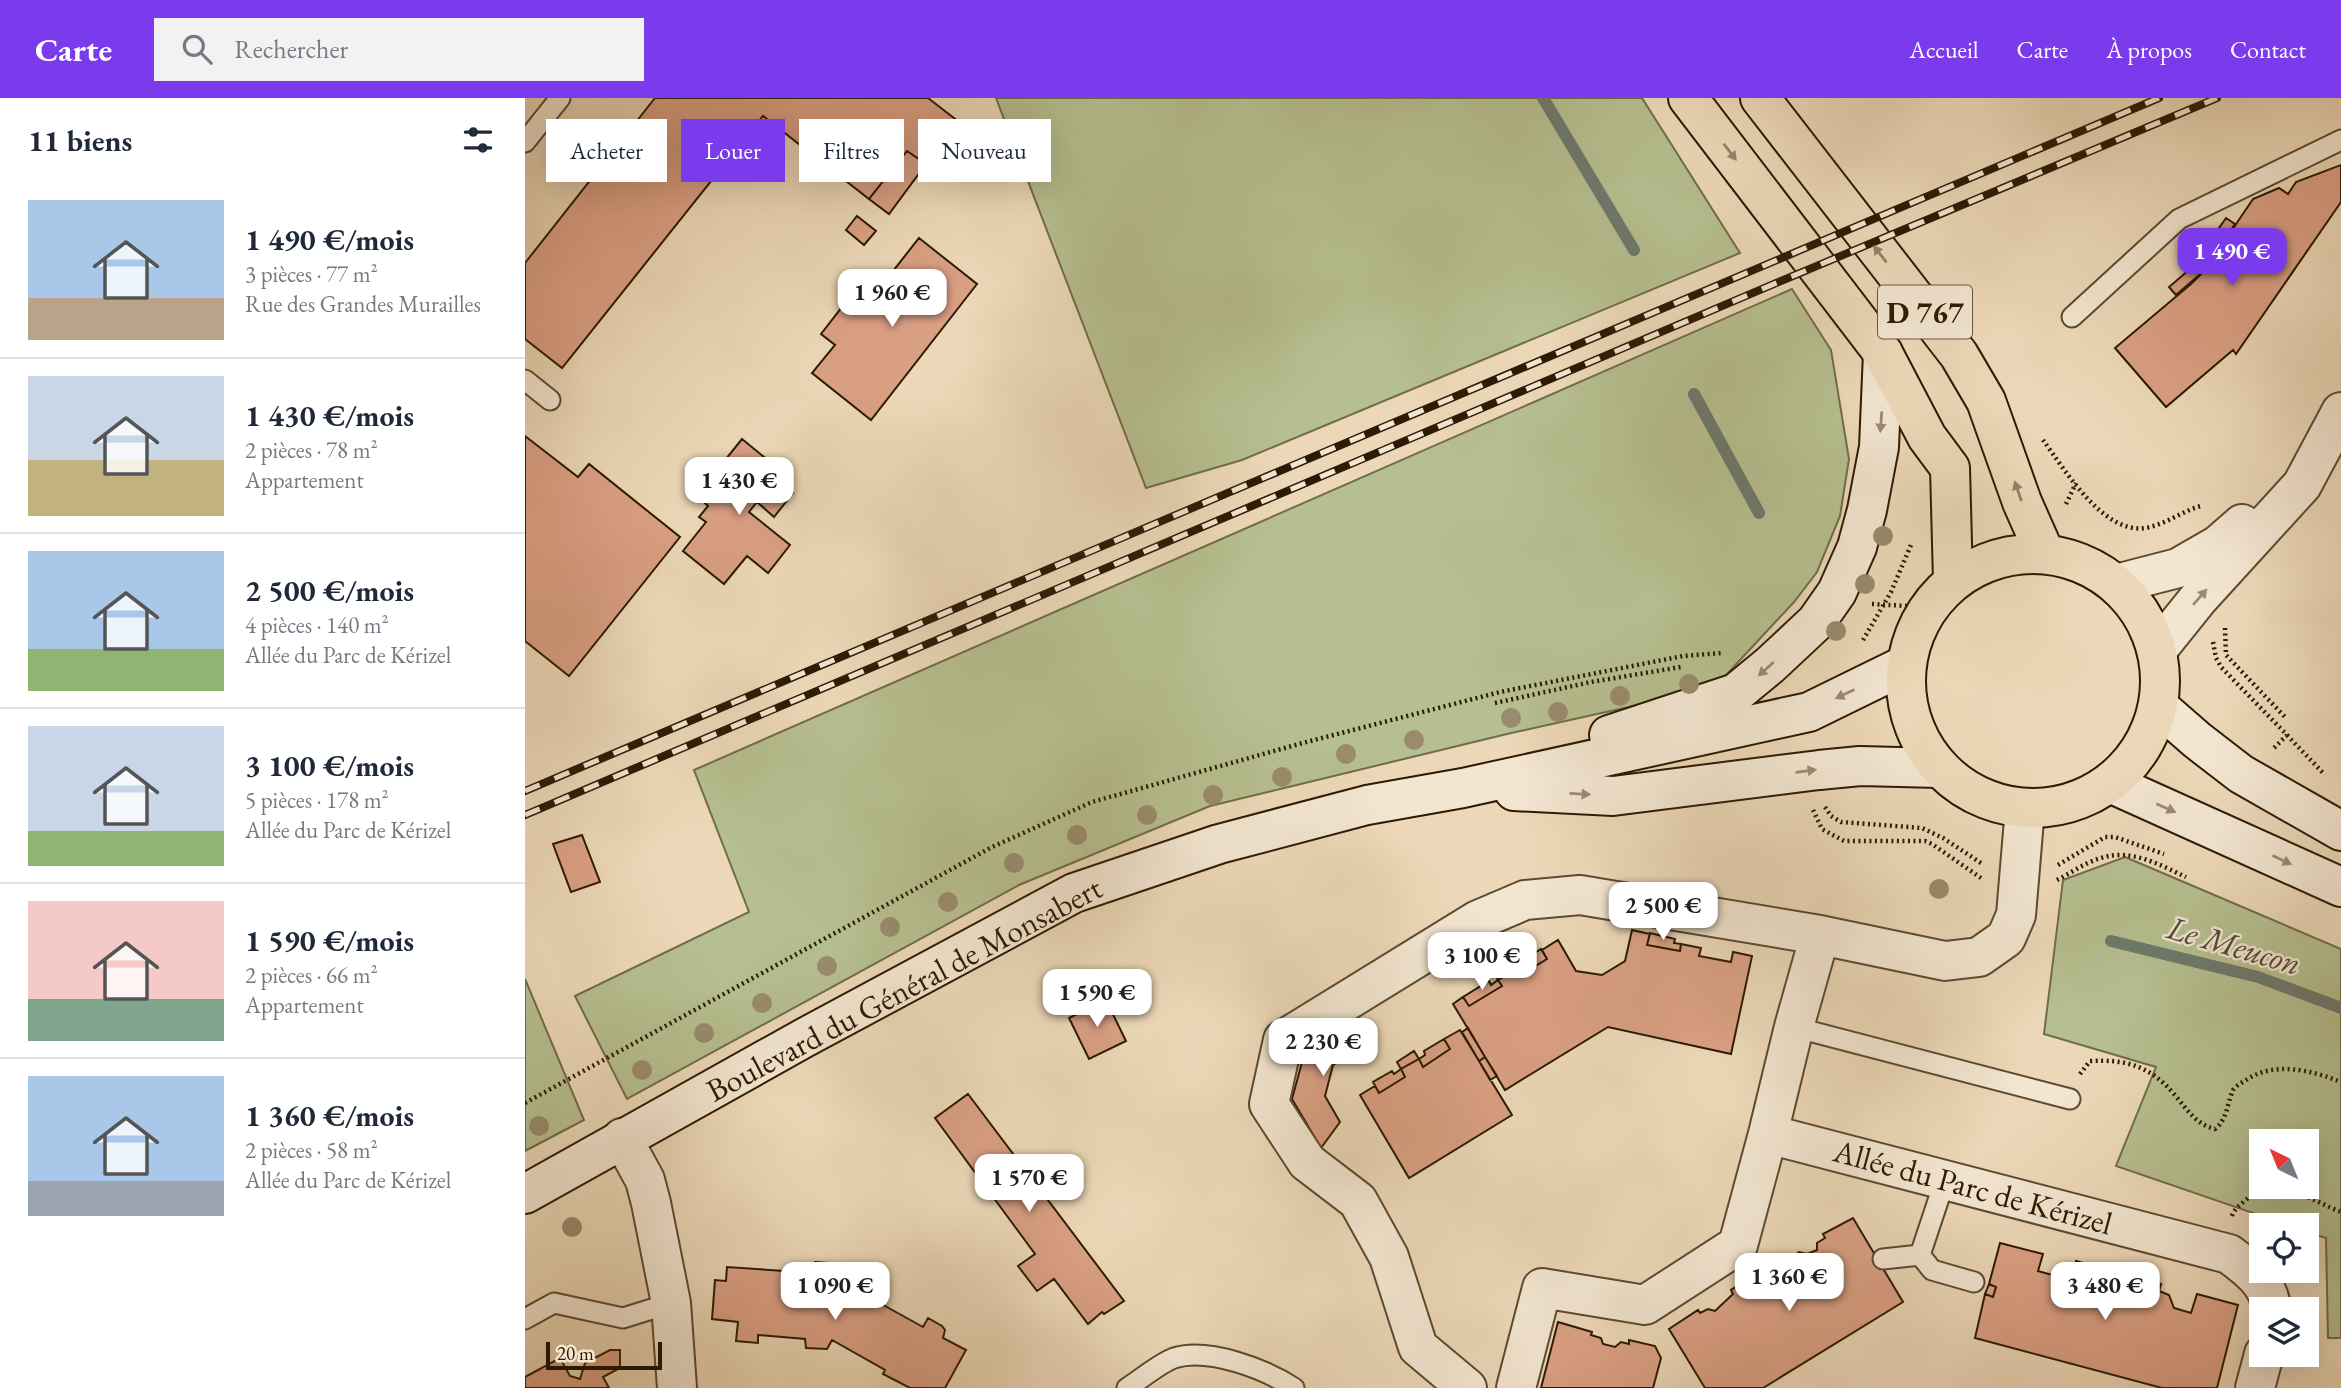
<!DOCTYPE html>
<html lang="fr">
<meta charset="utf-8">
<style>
body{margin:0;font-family:"EB Garamond",serif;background:#f2f2f3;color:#1f2937;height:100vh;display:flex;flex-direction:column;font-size:26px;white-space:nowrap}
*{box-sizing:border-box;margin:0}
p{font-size:23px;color:#747a83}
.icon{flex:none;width:38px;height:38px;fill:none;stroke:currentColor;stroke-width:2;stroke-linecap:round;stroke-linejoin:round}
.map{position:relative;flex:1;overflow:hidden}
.panel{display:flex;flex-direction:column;background:#fff;width:525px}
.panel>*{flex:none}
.hud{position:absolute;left:21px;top:21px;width:665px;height:63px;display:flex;gap:14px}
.needle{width:46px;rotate:317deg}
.fabs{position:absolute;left:1724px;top:1031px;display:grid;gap:14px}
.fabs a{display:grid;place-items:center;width:70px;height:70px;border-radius:0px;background:#fff;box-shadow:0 7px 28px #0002;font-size:35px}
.scale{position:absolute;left:21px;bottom:18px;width:116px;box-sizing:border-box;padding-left:7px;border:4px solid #2c1a03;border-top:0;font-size:19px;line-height:24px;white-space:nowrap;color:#2c1a03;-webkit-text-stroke:5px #f3e6d1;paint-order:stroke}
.price{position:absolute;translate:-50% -60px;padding:0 16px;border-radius:14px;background:#fff;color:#222;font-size:23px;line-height:46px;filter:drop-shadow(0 2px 4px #0008)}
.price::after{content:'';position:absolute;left:50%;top:42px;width:21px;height:16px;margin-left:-10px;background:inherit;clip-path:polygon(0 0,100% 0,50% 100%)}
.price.on{background:#7c3aed;color:#fff}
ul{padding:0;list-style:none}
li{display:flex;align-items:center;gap:21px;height:175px;padding:0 28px}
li+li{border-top:2px solid #e0e1e3}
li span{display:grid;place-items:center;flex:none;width:196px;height:140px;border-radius:0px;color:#555}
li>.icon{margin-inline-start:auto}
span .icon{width:84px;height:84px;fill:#fffc;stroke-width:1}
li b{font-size:30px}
h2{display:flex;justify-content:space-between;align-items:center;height:84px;padding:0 28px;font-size:30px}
.tag{padding:0 24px;border-radius:0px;background:#fff;box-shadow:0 7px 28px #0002;font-size:24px;line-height:63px}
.tag.on{background:#7c3aed;color:#fff}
header{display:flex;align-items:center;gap:42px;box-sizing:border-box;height:98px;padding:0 35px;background:#7c3aed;color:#fff}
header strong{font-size:33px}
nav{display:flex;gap:38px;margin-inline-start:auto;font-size:24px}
.search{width:490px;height:63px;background:#f2f2f3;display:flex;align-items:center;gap:18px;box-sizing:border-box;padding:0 24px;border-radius:0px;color:#747a83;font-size:26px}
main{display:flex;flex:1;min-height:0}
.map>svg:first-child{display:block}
.green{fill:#b6bf90;stroke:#716c4a;stroke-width:2;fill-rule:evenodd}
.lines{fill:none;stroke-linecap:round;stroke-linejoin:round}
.stream{stroke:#6d796d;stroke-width:12}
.building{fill:#daa084;stroke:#2c1a03;stroke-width:2}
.service-casing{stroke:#5c4a30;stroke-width:23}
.minor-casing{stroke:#5c4a30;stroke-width:42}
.tertiary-casing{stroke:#5c4a30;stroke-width:42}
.secondary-casing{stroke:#2c1a03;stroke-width:42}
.primary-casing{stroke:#2c1a03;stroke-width:42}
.path{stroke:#2c1a03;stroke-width:4.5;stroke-dasharray:2 3.5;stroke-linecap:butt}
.service{stroke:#f3e6d1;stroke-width:19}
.minor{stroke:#f3e6d1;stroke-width:38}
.tertiary{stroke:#f3e6d1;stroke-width:38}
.secondary{stroke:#f3e6d1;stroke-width:38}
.primary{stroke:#ecd8b8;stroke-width:38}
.rail-casing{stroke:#2c1a03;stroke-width:8}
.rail{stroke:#f3e6d1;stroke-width:5;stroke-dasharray:16;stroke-linecap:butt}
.tree{fill:#998b6c}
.oneway{fill:#968267}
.oneway2{fill:#998a74}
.labels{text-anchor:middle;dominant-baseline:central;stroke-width:5;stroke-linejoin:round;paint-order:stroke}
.shield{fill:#f3e6d1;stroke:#685741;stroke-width:2}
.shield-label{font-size:30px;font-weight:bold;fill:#2c1a03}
.street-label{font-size:32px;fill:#2c1a03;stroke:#f3e6d1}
.water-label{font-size:33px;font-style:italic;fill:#4d4a38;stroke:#f3e6d1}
</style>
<header>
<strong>Carte</strong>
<div class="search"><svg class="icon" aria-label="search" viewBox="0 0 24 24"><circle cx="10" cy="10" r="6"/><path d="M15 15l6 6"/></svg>Rechercher</div>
<nav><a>Accueil</a><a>Carte</a><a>À propos</a><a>Contact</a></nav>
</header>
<main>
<section class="panel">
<h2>11 biens<svg class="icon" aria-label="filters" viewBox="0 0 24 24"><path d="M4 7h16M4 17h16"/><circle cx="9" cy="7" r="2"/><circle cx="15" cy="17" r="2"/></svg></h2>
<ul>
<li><span style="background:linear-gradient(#a9c7e8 70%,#b9a48a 0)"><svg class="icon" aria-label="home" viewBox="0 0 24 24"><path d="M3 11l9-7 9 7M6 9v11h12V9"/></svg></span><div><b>1 490 €/mois</b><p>3 pièces · 77 m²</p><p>Rue des Grandes Murailles</p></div></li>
<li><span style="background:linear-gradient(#c9d6e8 60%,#c2b280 0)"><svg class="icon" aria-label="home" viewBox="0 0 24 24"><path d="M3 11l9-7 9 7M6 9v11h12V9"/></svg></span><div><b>1 430 €/mois</b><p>2 pièces · 78 m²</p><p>Appartement</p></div></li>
<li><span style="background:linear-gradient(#a9c7e8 70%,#8fb573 0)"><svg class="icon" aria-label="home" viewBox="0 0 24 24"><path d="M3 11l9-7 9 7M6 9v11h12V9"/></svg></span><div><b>2 500 €/mois</b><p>4 pièces · 140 m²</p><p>Allée du Parc de Kérizel</p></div></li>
<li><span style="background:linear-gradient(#c9d6e8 75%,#8fb573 0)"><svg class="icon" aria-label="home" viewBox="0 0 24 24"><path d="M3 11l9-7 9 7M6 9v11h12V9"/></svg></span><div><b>3 100 €/mois</b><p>5 pièces · 178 m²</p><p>Allée du Parc de Kérizel</p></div></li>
<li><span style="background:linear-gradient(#f6c9c9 70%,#7fa58c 0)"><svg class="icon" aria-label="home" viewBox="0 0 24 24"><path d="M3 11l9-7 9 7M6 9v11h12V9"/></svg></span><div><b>1 590 €/mois</b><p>2 pièces · 66 m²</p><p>Appartement</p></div></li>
<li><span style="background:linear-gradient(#a9c7e8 75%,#9aa5b1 0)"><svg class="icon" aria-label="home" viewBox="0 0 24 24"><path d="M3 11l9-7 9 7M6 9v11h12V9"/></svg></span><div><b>1 360 €/mois</b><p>2 pièces · 58 m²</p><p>Allée du Parc de Kérizel</p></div></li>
</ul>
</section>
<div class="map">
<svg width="1816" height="1290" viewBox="0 0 1816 1290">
<rect width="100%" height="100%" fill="#ecd8b8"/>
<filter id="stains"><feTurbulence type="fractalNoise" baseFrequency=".00286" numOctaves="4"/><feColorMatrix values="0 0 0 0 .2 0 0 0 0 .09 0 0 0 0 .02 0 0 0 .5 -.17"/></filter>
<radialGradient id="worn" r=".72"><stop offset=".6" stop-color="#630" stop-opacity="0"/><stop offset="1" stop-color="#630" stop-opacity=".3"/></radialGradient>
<path class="green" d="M471 0H1117L1215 155 717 362 621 390Z
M1267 191 1306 252 1324 361 1315 418 1292 474 1269 504 1189 590 982 636 685 708 494 787 102 1001 50 898 224 814 169 672Z
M1600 759 1816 851V1240H1803L1801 1140 1782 1134V1127H1763L1591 1068 1631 969 1519 936 1538 782ZM1736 1043H1782V1088H1736Z
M0 881 59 1022 0 1053Z"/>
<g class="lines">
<path class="stream" d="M1018 0 1109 152
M1169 296 1234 415
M1586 843 1733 879 1816 910"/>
</g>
<path class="building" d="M130 0H403L434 24 401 66 382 53 344 101 238 18 37 270 0 241V165Z
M382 53 401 66 364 116 344 101Z
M1816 67V104L1711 256 1708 252 1641 309 1590 250 1666 186 1680 172 1728 101 1754 90 1763 96 1771 84Z
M332 118 351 133 339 147 321 132Z
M1701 120 1710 126 1680 172 1651 197 1644 189 1665 171Z
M394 140 452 186 346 322 287 275 310 247 296 236 321 204 335 215Z
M0 338 53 379 64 366 155 439 44 578 0 543Z
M217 341 244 363 238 371 268 395 249 419 232 404 224 414 265 447 243 475 222 458 199 486 158 453 181 424 174 419 183 408 175 400V394L183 387 191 388 199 378 192 372Z
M57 737 75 784 46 794 28 746Z
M1107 832 1125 836 1122 847 1155 853 1156 846 1176 850 1174 858 1206 864 1208 854 1227 858 1206 956 1083 929 980 992 928 906 938 899 944 908 977 888 973 882 990 872 994 878 1022 861 1017 852 1033 842 1051 873 1077 877 1100 863Z
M1125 835 1150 841 1149 845 1156 846 1155 853 1122 847Z
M1016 851 1022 861 994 878 990 872 998 867 996 864Z
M986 864 990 872 973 882 968 874Z
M973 882 977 888 944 908 938 899 964 883 966 887Z
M581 902 601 943 564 961 544 920Z
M827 917 833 952 808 967 800 998 815 1024 796 1050 767 1001 782 946Z
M943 930 960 959 954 963 937 934Z
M935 932 987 1017 884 1080 835 997 850 988 854 995 880 979 876 971 894 961 898 969 925 951 919 941Z
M919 941 925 951 898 969 894 961 900 957 899 953Z
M889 953 894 961 876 971 872 964Z
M960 959 972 978 965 982 954 963Z
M876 971 880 979 854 995 848 984 867 973 869 976Z
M443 996 599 1203 579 1216 577 1214 563 1226 529 1181 512 1193 493 1168 510 1156 410 1020Z
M1328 1120 1378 1204 1238 1290H1180L1144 1231 1173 1212 1175 1215 1183 1211 1190 1213 1208 1196 1206 1192 1266 1156 1268 1159 1274 1154 1282 1156 1292 1152V1145L1300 1140 1298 1136Z
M1475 1145 1518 1156 1513 1173 1527 1177 1538 1167 1550 1170 1551 1163 1636 1186 1634 1193 1644 1197 1649 1210 1666 1215 1672 1196 1713 1207 1692 1290H1637L1450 1240 1460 1196 1468 1199 1471 1189 1464 1186Z
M290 1164 303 1165 306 1171V1178L398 1229 403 1220 417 1228 420 1232 418 1240 441 1252 420 1290H385L358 1276 360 1272 307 1242 302 1251 281 1250 280 1241 233 1237V1245L211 1243 213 1224 187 1221 190 1182 201 1183 202 1169 288 1175Z
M1464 1186 1471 1189 1468 1199 1460 1196Z
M1033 1224 1067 1234 1066 1237 1076 1240 1078 1246 1090 1249 1096 1244 1104 1246V1242L1130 1248 1136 1260 1128 1290H1016Z
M85 1252H95V1270L78 1279 84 1290H0V1279L35 1260 45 1278 55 1281 60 1265Z"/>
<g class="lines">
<g class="service-casing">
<path id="service" d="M0 44 35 0
M1547 219 1654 121 1816 42
M0 282 25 302
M1269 929 1545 1001
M1420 1082 1395 1157 1407 1172 1449 1184
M1358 1161 1395 1157
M0 1221 29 1205 98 1220 146 1205
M602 1290C615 1282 635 1265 649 1260 683 1249 740 1271 769 1290"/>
</g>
<g class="minor-casing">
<path id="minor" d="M1243 1036 1704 1156C1723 1170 1745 1186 1746 1211
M97 1040 120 1082 126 1105 146 1205 152 1290
M942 1290 893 1249 864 1159 833 1103 782 1064 744 1006 758 942 953 822 1000 802 1055 797 1295 837 1420 863 1454 859 1481 840 1491 817 1500 710
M991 1290 1017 1190 1120 1207 1213 1147 1243 1036 1269 929 1295 837
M1730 1290 1739 1256"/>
</g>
<g class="tertiary-casing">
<path id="tertiary" d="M1591 486 1653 470 1693 447 1717 426
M1632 552 1673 501 1777 387 1816 314"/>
</g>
<g class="secondary-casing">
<path id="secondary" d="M1633 608 1672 642 1716 676 1816 733
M1084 637 1211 595 1245 567 1291 524 1312 494 1332 449 1342 412 1354 349 1358 255
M1585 685 1816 789
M989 693 1088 698 1294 672 1335 668 1414 670
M0 1096 279 940 549 795 694 746 842 707 938 690 1284 614 1382 566"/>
</g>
<g class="primary-casing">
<path id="primary" d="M1163 0 1358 255 1402 339 1425 370 1428 483
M1235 0 1434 257 1461 303 1497 404 1520 456
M1381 583a127 127 0 1 1 254 0a127 127 0 1 1-254 0Z"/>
</g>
<path class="path" d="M1518 342C1540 372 1578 436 1620 430 1640 427 1657 413 1676 408
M1541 406 1551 385
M1347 506 1401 509
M1700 530 1701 557 1760 619
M1338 542 1366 494 1386 447
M1688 544 1691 560 1696 569 1762 637 1748 651
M970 605 1066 584 1156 569
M1762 637 1800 677
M1300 709 1306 718 1316 724 1397 730 1418 740 1456 765
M1288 712 1297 731 1319 743H1400L1407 746 1456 780
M1533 767 1580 739H1590L1639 756
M1532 782C1546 775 1561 764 1576 760 1606 750 1635 767 1661 779
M1555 976 1565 963C1601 961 1625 968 1649 996 1662 1011 1670 1026 1690 1031 1702 1022 1702 1006 1708 992 1711 988 1716 985 1721 982 1749 963 1786 972 1816 984
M0 1005 467 749 567 704 774 646 975 594 1158 558 1197 555
M1707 1118C1710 1110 1716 1106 1722 1101 1749 1076 1788 1103 1816 1114"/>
<use href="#service" class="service"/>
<use href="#minor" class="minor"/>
<use href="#tertiary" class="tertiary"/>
<use href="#secondary" class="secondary"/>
<use href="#primary" class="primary"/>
<g class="rail-casing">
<path id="rail" d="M0 693 1634 0
M0 717 1256 183 1692 0"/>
</g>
<use href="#rail" class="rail"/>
</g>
<g class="tree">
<circle cx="1358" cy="438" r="10"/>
<circle cx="1340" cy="486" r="10"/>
<circle cx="1311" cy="533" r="10"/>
<circle cx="1164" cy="586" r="10"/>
<circle cx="1095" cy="598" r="10"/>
<circle cx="1033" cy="614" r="10"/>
<circle cx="986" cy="620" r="10"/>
<circle cx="889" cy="642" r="10"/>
<circle cx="821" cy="656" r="10"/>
<circle cx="757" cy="679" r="10"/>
<circle cx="688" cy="697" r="10"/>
<circle cx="622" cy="717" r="10"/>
<circle cx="552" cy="737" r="10"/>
<circle cx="489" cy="765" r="10"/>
<circle cx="1414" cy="791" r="10"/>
<circle cx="423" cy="804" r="10"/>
<circle cx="365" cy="829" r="10"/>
<circle cx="302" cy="868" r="10"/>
<circle cx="237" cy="905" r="10"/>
<circle cx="179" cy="935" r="10"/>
<circle cx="117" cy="972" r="10"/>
<circle cx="14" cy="1028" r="10"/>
<circle cx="47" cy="1129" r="10"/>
</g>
<defs><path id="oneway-solid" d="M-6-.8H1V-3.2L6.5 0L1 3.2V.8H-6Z" transform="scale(1.75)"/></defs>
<g class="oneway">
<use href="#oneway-solid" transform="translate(1205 54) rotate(53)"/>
<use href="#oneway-solid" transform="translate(1355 156) rotate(-128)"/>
<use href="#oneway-solid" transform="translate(1493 393) rotate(-109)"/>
</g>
<g class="oneway2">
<use href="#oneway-solid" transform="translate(1356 324) rotate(94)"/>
<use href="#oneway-solid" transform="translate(1675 499) rotate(-49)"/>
<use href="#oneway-solid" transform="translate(1241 571) rotate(138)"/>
<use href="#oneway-solid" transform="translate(1320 596) rotate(154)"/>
<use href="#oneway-solid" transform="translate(1281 673) rotate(-7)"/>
<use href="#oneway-solid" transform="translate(1055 696) rotate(3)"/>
<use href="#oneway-solid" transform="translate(1641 710) rotate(24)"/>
<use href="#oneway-solid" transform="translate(1757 762) rotate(25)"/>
</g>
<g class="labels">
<rect class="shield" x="1353" y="187.5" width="94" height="53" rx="5"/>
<g class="shield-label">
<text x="1400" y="214">D 767</text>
</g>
<g class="street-label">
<text transform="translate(379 891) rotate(-28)">Boulevard du Général de Monsabert</text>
<text transform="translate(1448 1089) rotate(15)">Allée du Parc de Kérizel</text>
</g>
<g class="water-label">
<text transform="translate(1709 847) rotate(16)">Le Meucon</text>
</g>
</g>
<rect width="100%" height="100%" filter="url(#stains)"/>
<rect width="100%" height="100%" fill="url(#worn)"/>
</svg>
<div class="fabs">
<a><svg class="needle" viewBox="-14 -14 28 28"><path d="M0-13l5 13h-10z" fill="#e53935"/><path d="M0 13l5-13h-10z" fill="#747a83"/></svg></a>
<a><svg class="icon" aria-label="locate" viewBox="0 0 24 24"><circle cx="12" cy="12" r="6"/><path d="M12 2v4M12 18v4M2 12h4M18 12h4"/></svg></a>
<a><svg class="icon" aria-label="layers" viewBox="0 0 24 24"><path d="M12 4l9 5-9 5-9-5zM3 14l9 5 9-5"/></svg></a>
</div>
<div class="scale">20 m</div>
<b class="price on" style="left:1707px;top:190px">1 490 €</b>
<b class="price" style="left:367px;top:231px">1 960 €</b>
<b class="price" style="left:214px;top:419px">1 430 €</b>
<b class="price" style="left:1138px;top:844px">2 500 €</b>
<b class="price" style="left:957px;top:894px">3 100 €</b>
<b class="price" style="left:572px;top:931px">1 590 €</b>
<b class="price" style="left:798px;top:980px">2 230 €</b>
<b class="price" style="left:504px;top:1116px">1 570 €</b>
<b class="price" style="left:1264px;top:1215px">1 360 €</b>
<b class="price" style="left:310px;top:1224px">1 090 €</b>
<b class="price" style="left:1580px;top:1224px">3 480 €</b>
<div class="hud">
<a class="tag">Acheter</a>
<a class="tag on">Louer</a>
<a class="tag">Filtres</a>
<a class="tag">Nouveau</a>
</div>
</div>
</main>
